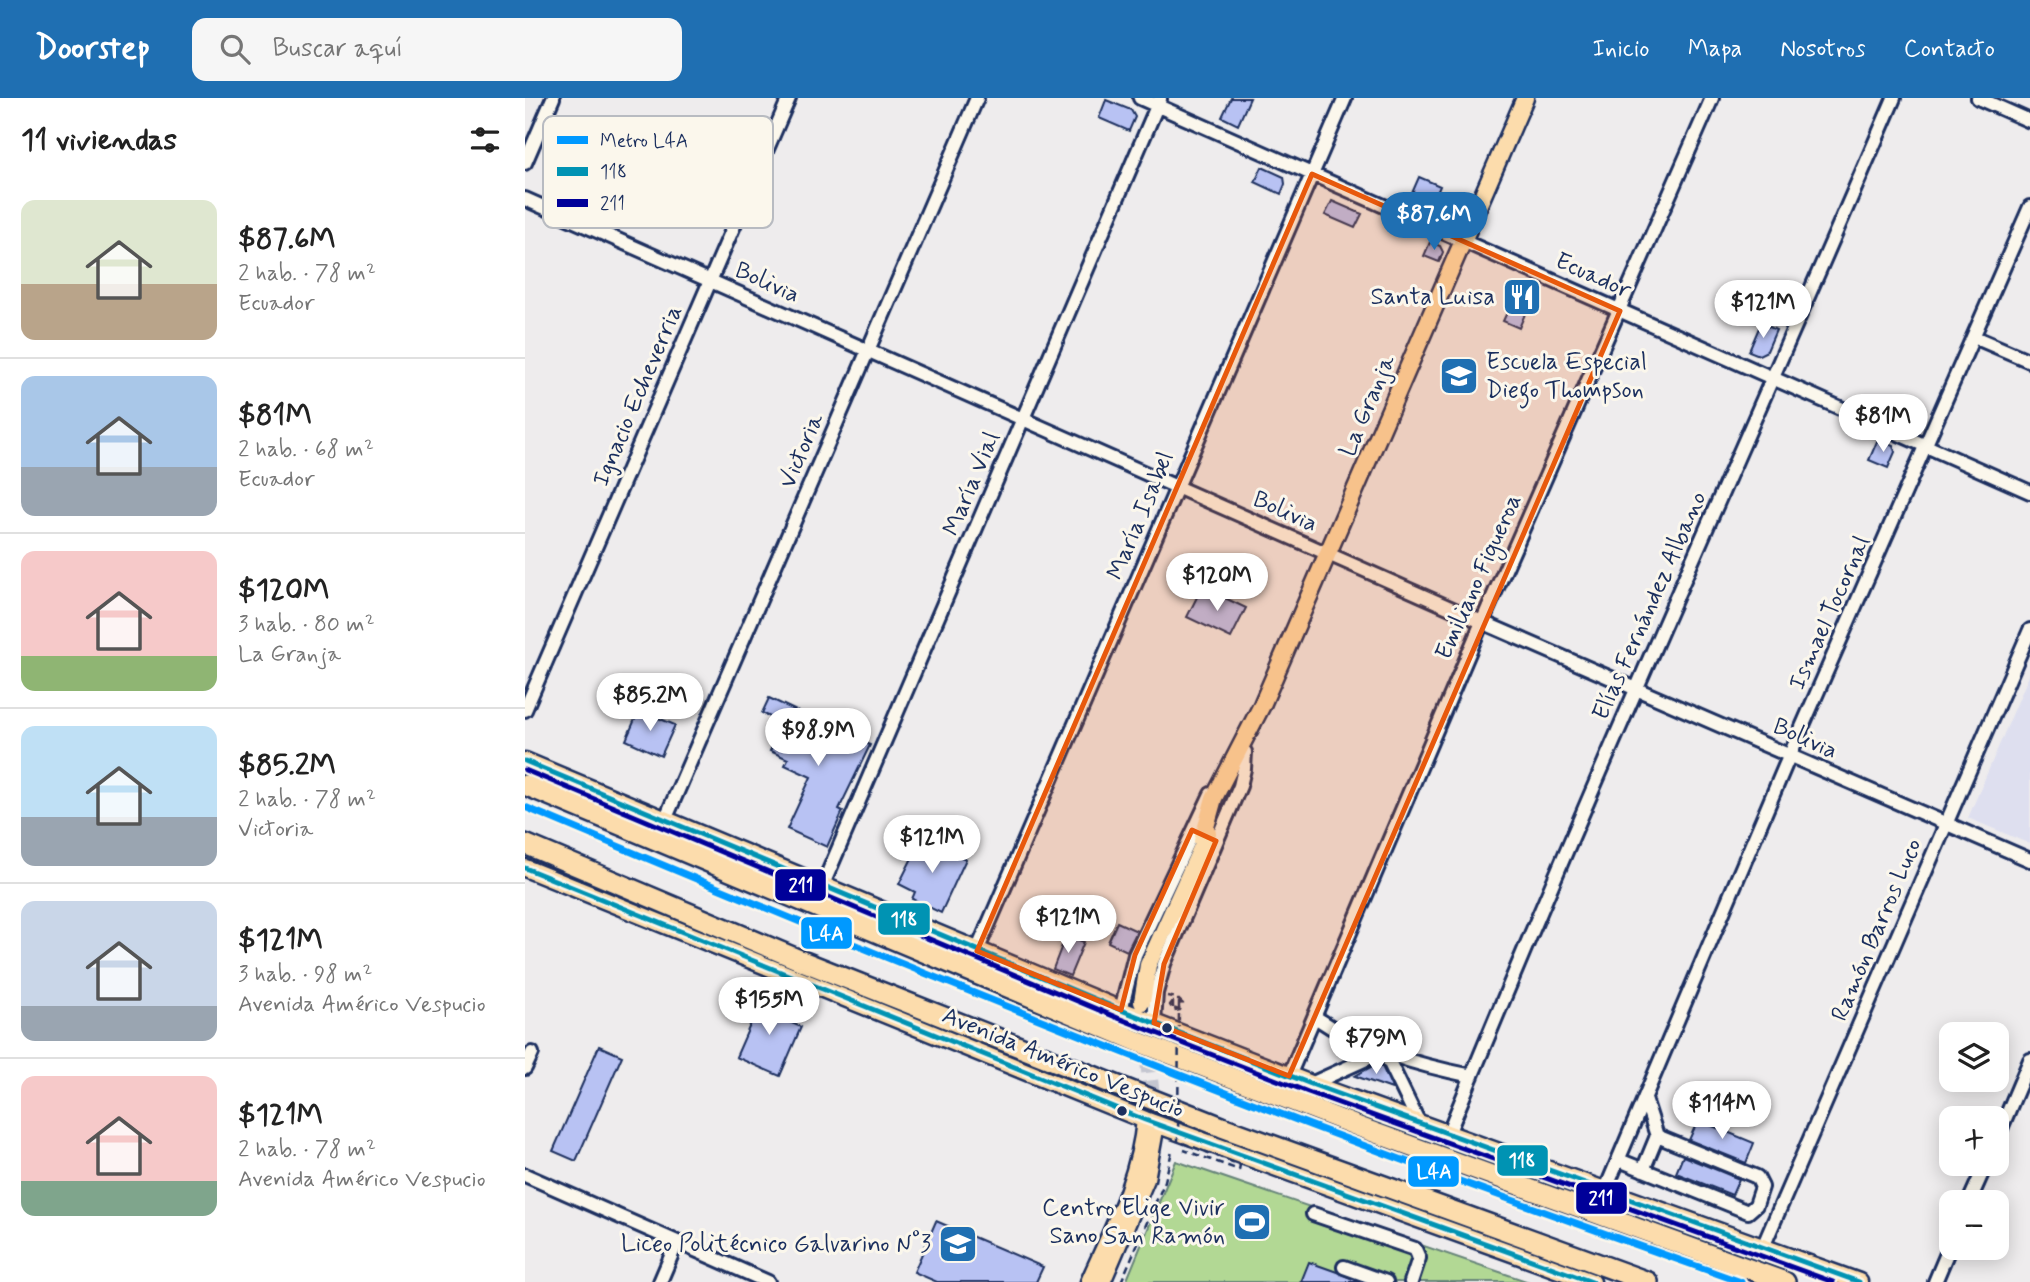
<!DOCTYPE html>
<html lang="es">
<meta charset="utf-8">
<style>
body{margin:0;font-family:Mynerve,sans-serif;background:#f6f6f6;color:#222;height:100vh;display:flex;flex-direction:column;font-size:26px;white-space:nowrap}
*{box-sizing:border-box;margin:0}
p{font-size:23px;color:#767676}
.icon{flex:none;width:38px;height:38px;fill:none;stroke:currentColor;stroke-width:2;stroke-linecap:round;stroke-linejoin:round}
.map{position:relative;flex:1;overflow:hidden}
.side{display:flex;flex-direction:column;background:#fff;width:525px}
.side>*{flex:none}
.fabs{position:absolute;left:1414px;top:924px;display:grid;gap:14px}
.fabs a{display:grid;place-items:center;width:70px;height:70px;border-radius:14px;background:#fff;box-shadow:0 4px 18px #0003;font-size:35px}
.price{position:absolute;translate:-50% -60px;padding:0 16px;border-radius:24px;background:#fff;color:#222;font-size:23px;line-height:46px;filter:drop-shadow(0 2px 4px #0008)}
.price::after{content:'';position:absolute;left:50%;top:42px;width:21px;height:16px;margin-left:-10px;background:inherit;clip-path:polygon(0 0,100% 0,50% 100%)}
.price.current{background:#1f6fb2;color:#fff}
ul{padding:0;list-style:none}
li{display:flex;align-items:center;gap:21px;height:175px;padding:0 21px}
li+li{border-top:2px solid #e0e0e0}
li span{display:grid;place-items:center;flex:none;width:196px;height:140px;border-radius:14px;color:#555}
li>.icon{margin-inline-start:auto}
span .icon{width:84px;height:84px;fill:#fffc;stroke-width:1}
li b{font-size:30px}
h2{display:flex;justify-content:space-between;align-items:center;height:84px;padding:0 21px;font-size:30px}
header{display:flex;align-items:center;gap:42px;box-sizing:border-box;height:98px;padding:0 35px;background:#1f6fb2;color:#fff}
header strong{font-size:33px}
nav{display:flex;gap:38px;margin-inline-start:auto;font-size:24px}
.search{width:490px;height:63px;background:#f6f6f6;display:flex;align-items:center;gap:18px;box-sizing:border-box;padding:0 24px;border-radius:14px;color:#767676;font-size:26px}
main{display:flex;flex:1;min-height:0}
.map>svg:first-child{display:block}
.built{fill:#dedfef}
.green{fill:#b2d894;stroke:#668479;stroke-width:2}
.building{fill:#b8c2f3;stroke:#1b2f5e;stroke-width:2}
.lines{fill:none;stroke-linecap:round;stroke-linejoin:round}
.major-tunnel{stroke:#c4c6d0;stroke-width:16;stroke-dasharray:16 8;stroke-linecap:butt}
.minor-casing{stroke:#1b2f5e;stroke-width:18}
.major-casing{stroke:#1b2f5e;stroke-width:21}
.highway-casing{stroke:#1b2f5e;stroke-width:24}
.path{stroke:#1b2f5e;stroke-width:2.5;stroke-dasharray:7 5;stroke-linecap:butt}
.minor{stroke:#fbf7ec;stroke-width:12}
.major{stroke:#fcdcac;stroke-width:16}
.highway{stroke:#fcdcac;stroke-width:19}
.path-bridge{stroke:#1b2f5e;stroke-width:2.5;stroke-dasharray:7 5;stroke-linecap:butt}
.bus-1-casing{stroke:#fbf7ec;stroke-width:10}
.bus-2-casing{stroke:#fbf7ec;stroke-width:10}
.bus-1{stroke:#0093b3;stroke-width:5}
.bus-2{stroke:#009;stroke-width:5}
.metro-1-casing{stroke:#fbf7ec;stroke-width:12}
.metro-1{stroke:#09f;stroke-width:7}
.marked{fill:#e8590c;fill-opacity:0.2;stroke:#e8590c;stroke-width:5;stroke-linejoin:round}
.bus-dot{fill:#1b2f5e;stroke:#fbf7ec;stroke-width:2.5}
.labels{text-anchor:middle;dominant-baseline:central;stroke-width:6;stroke-linejoin:round;paint-order:stroke}
.street-label{font-size:24px;fill:#1b2f5e;stroke:#fbf7ec}
.poi-label{font-size:24px;fill:#1b2f5e;stroke:#fbf7ec;text-anchor:end}
.key{fill:#fbf7ec;stroke:#b8bbc1;stroke-width:2}
.key-label{font-size:19px;fill:#1b2f5e}
.line-badge{stroke:#fbf7ec;stroke-width:2.5}
.badge-label{font-size:19px;text-anchor:middle;font-weight:bold;fill:#fff}
</style>
<header>
<strong>Doorstep</strong>
<div class="search"><svg class="icon" aria-label="search" viewBox="0 0 24 24"><circle cx="10" cy="10" r="6"/><path d="M15 15l6 6"/></svg>Buscar aquí</div>
<nav><a>Inicio</a><a>Mapa</a><a>Nosotros</a><a>Contacto</a></nav>
</header>
<main>
<section class="side">
<h2>11 viviendas<svg class="icon" aria-label="filters" viewBox="0 0 24 24"><path d="M4 7h16M4 17h16"/><circle cx="9" cy="7" r="2"/><circle cx="15" cy="17" r="2"/></svg></h2>
<ul>
<li><span style="background:linear-gradient(#dfe7d0 60%,#b9a48a 0)"><svg class="icon" aria-label="home" viewBox="0 0 24 24"><path d="M3 11l9-7 9 7M6 9v11h12V9"/></svg></span><div><b>$87.6M</b><p>2 hab. · 78 m²</p><p>Ecuador</p></div></li>
<li><span style="background:linear-gradient(#a9c7e8 65%,#9aa5b1 0)"><svg class="icon" aria-label="home" viewBox="0 0 24 24"><path d="M3 11l9-7 9 7M6 9v11h12V9"/></svg></span><div><b>$81M</b><p>2 hab. · 68 m²</p><p>Ecuador</p></div></li>
<li><span style="background:linear-gradient(#f6c9c9 75%,#8fb573 0)"><svg class="icon" aria-label="home" viewBox="0 0 24 24"><path d="M3 11l9-7 9 7M6 9v11h12V9"/></svg></span><div><b>$120M</b><p>3 hab. · 80 m²</p><p>La Granja</p></div></li>
<li><span style="background:linear-gradient(#bfe0f5 65%,#9aa5b1 0)"><svg class="icon" aria-label="home" viewBox="0 0 24 24"><path d="M3 11l9-7 9 7M6 9v11h12V9"/></svg></span><div><b>$85.2M</b><p>2 hab. · 78 m²</p><p>Victoria</p></div></li>
<li><span style="background:linear-gradient(#c9d6e8 75%,#9aa5b1 0)"><svg class="icon" aria-label="home" viewBox="0 0 24 24"><path d="M3 11l9-7 9 7M6 9v11h12V9"/></svg></span><div><b>$121M</b><p>3 hab. · 98 m²</p><p>Avenida Américo Vespucio</p></div></li>
<li><span style="background:linear-gradient(#f6c9c9 75%,#7fa58c 0)"><svg class="icon" aria-label="home" viewBox="0 0 24 24"><path d="M3 11l9-7 9 7M6 9v11h12V9"/></svg></span><div><b>$121M</b><p>2 hab. · 78 m²</p><p>Avenida Américo Vespucio</p></div></li>
</ul>
</section>
<div class="map">
<svg width="1505" height="1184" viewBox="0 0 1505 1184">
<rect width="100%" height="100%" fill="#eeeced"/>
<filter id="ink" filterUnits="userSpaceOnUse"><feTurbulence type="fractalNoise" baseFrequency=".0143" numOctaves="2"/><feDisplacementMap in="SourceGraphic" scale="14" xChannelSelector="R" yChannelSelector="G"/><feConvolveMatrix kernelMatrix="1 2 1 2 8 2 1 2 1" color-interpolation-filters="sRGB"/></filter>
<g filter="url(#ink)">
<path class="built" d="M1505 575V746L1443 720Z"/>
<path class="green" d="M651 1063 1004 1184H601Z"/>
<path class="building" d="M706 0H725L713 27 697 19Z
M581 2 606 12 610 19 604 33 574 20Z
M737 69 759 79 760 86 756 96 730 84Z
M894 79 915 88 905 111 884 102Z
M807 103 837 116 830 130 800 117Z
M905 144 915 148 918 154 914 164 899 158Z
M995 186 1010 193 994 230 978 223Z
M1236 225 1251 232 1242 253 1234 257 1224 253Z
M1353 341 1368 347 1370 354 1363 370 1344 362Z
M677 489 721 510 706 540 662 519Z
M244 600 324 638 330 625 344 631 338 644 345 647 314 711 318 713 302 749 262 731 286 679 260 667 263 661 245 653 258 625 237 615Z
M114 612 150 627 136 658 101 642Z
M397 740 441 761 416 815 387 801 390 794 374 786Z
M592 824 612 833 602 853 583 844Z
M541 837 559 844 545 878 528 871Z
M243 886 255 891 244 915 276 929 255 978 211 959Z
M74 948 97 958 51 1063 28 1053Z
M855 964 867 990V991L830 978Z
M1173 1022 1229 1045 1221 1065 1164 1042Z
M1158 1058 1214 1081 1207 1097 1151 1075Z
M411 1123 518 1169 511 1184H412L389 1174Z
M784 1164 812 1174 835 1184H776Z"/>
<g class="lines">
<path class="major-tunnel" d="M617 911 628 1007 629 1037"/>
<g class="minor-casing">
<path id="minor" d="M615 0 1505 394
M1453 0 1505 23
M0 65 28 0
M0 101 957 524 1505 762
M1449 239 1505 263
M0 612 264 0
M140 722 452 0
M297 789 635 1
M452 853 820 0
M596 912 610 857 686 696
M790 919C836 951 892 967 947 978
M629 925 631 895 639 866 715 688 719 671 720 654
M0 970 7 955
M764 978 957 524 1187 0
M786 986 859 953 894 1025
M923 1036C1065 687 1221 345 1369 0
M1472 1040 1505 962
M1094 1062 1223 1114 1231 1107 1237 1089 1232 1079 1132 1038
M1118 1072 1132 1038 1120 1001
M0 1077 243 1184
M1080 1093 1260 668 1505 109
M1444 1104 1461 1066
M788 1116 890 1151 894 1160 886 1184
M1238 1149 1505 532
M819 1169 861 1184
M135 1184 152 1144
M1410 1184 1426 1146"/>
</g>
<g class="major-casing">
<path id="major" d="M0 663 596 912 786 986 1334 1184
M677 743 689 700 737 607 1000 0
M0 770 620 1022 1067 1184
M617 904 623 867 683 735
M564 1184C587 1132 615 1080 620 1022
M577 1184 621 1081 629 1037"/>
</g>
<g class="highway-casing">
<path id="highway" d="M0 687 614 944 837 1030 1260 1184
M0 746 277 863 697 1029 1123 1184"/>
</g>
<path class="path" d="M642 898 652 900 658 906 655 912 649 913 645 907 649 902H654L657 909 654 912 648 910
M596 1184 640 1083 647 1053"/>
<use href="#minor" class="minor"/>
<use href="#major" class="major"/>
<use href="#highway" class="highway"/>
<path class="path-bridge" d="M648 910V904H654L653 1043 715 1067 714 1072 659 1052"/>
<g class="bus-1-casing">
<path id="bus-1" d="M0 663 596 912 786 986 1334 1184
M0 770 620 1022 1067 1184"/>
</g>
<g class="bus-2-casing">
<path id="bus-2" d="M0 672 593 920 783 994 1308 1184"/>
</g>
<use href="#bus-1" class="bus-1"/>
<use href="#bus-2" class="bus-2"/>
<g class="metro-1-casing">
<path id="metro-1" d="M0 709C274 825 549 938 827 1043 956 1092 1086 1138 1216 1184"/>
</g>
<use href="#metro-1" class="metro-1"/>
</g>
</g>
<path class="marked" d="M787 76 1095 213 764 978 629 925 639 866 691 743 667 732 610 857 596 912 452 853Z"/>
<defs>
<g id="restaurant-square" transform="scale(2.0125)"><rect x="-9" y="-9" width="18" height="18" rx="4" fill="#1f6fb2" stroke="#fbf7ec"/><path d="M-5-6h1v4h1v-4h1v4h1v-4h1v5L-1.5 .5V6h-2V.5L-5-1ZM5-6V6H3V1.5H1.5Q1.5-4 5-6Z" fill="#fff"/></g>
<g id="school-square" transform="scale(2.0125)"><rect x="-9" y="-9" width="18" height="18" rx="4" fill="#1f6fb2" stroke="#fbf7ec"/><path d="M0-5L7-2L0 1L-7-2ZM-4 1L0 2.5L4 1V4Q0 6-4 4Z" fill="#fff"/></g>
<g id="stadium-square" transform="scale(2.0125)"><rect x="-9" y="-9" width="18" height="18" rx="4" fill="#1f6fb2" stroke="#fbf7ec"/><path d="M0-5a6.5 5 0 1 0 0 10a6.5 5 0 1 0 0-10ZM-3.5-1.8h7v3.6h-7Z" fill="#fff"/></g>
</defs>
<g fill-rule="evenodd">
<use href="#restaurant-square" x="997" y="199"/>
<use href="#school-square" x="934" y="278"/>
<use href="#stadium-square" x="727" y="1124"/>
<use href="#school-square" x="433" y="1146"/>
</g>
<g class="bus-dot">
<circle cx="642" cy="930" r="6"/>
<circle cx="597" cy="1013" r="6"/>
</g>
<g class="labels">
<g class="street-label">
<text transform="translate(1068 178) rotate(24)">Ecuador</text>
<text transform="translate(242 185) rotate(24)">Bolivia</text>
<text transform="translate(113 298) rotate(-67)">Ignacio Echeverria</text>
<text transform="translate(843 308) rotate(-67)">La Granja</text>
<text transform="translate(277 353) rotate(-67)">Victoria</text>
<text transform="translate(447 386) rotate(-67)">María Vial</text>
<text transform="translate(760 414) rotate(24)">Bolivia</text>
<text transform="translate(616 418) rotate(-67)">María Isabel</text>
<text transform="translate(954 479) rotate(-66)">Emiliano Figueroa</text>
<text transform="translate(1125 508) rotate(-66)">Elías Fernández Albano</text>
<text transform="translate(1305 515) rotate(-66)">Ismael Tocornal</text>
<text transform="translate(1280 641) rotate(24)">Bolivia</text>
<text transform="translate(1352 832) rotate(-67)">Ramón Barros Luco</text>
<text transform="translate(538 965) rotate(22)">Avenida Américo Vespucio</text>
</g>
<g class="poi-label">
<text x="970" y="199">Santa Luisa</text>
<text x="961" y="264" text-anchor="start">Escuela Especial<tspan x="961" dy="28">Diego Thompson</tspan></text>
<text x="700" y="1110">Centro Elige Vivir<tspan x="700" dy="28">Sano San Ramón</tspan></text>
<text x="406" y="1146">Liceo Politécnico Galvarino N°3</text>
</g>
</g>
<rect x="18" y="18" width="230" height="112" rx="10" class="key"/>
<rect x="32" y="38" width="31" height="8" fill="#09f"/>
<rect x="32" y="69" width="31" height="9" fill="#0093b3"/>
<rect x="32" y="101" width="31" height="8" fill="#009"/>
<g class="key-label">
<text x="75" y="49">Metro L4A</text>
<text x="75" y="80">118</text>
<text x="75" y="112">211</text>
</g>
<g class="line-badge">
<rect x="249" y="770" width="53" height="34" rx="7" fill="#009"/>
<rect x="352" y="804" width="54" height="34" rx="7" fill="#0093b3"/>
<rect x="275" y="818" width="53" height="34" rx="7" fill="#09f"/>
<rect x="971" y="1046" width="53" height="33" rx="7" fill="#0093b3"/>
<rect x="882" y="1057" width="53" height="33" rx="7" fill="#09f"/>
<rect x="1050" y="1083" width="53" height="34" rx="7" fill="#009"/>
</g>
<g class="badge-label">
<text x="276" y="794">211</text>
<text x="379" y="828">118</text>
<text x="301" y="842">L4A</text>
<text x="997" y="1069">118</text>
<text x="909" y="1080">L4A</text>
<text x="1076" y="1107">211</text>
</g>
</svg>
<div class="fabs">
<a><svg class="icon" aria-label="layers" viewBox="0 0 24 24"><path d="M12 4l9 5-9 5-9-5zM3 14l9 5 9-5"/></svg></a>
<a>+</a>
<a>−</a>
</div>
<b class="price current" style="left:909px;top:154px">$87.6M</b>
<b class="price" style="left:1238px;top:242px">$121M</b>
<b class="price" style="left:1358px;top:356px">$81M</b>
<b class="price" style="left:692px;top:515px">$120M</b>
<b class="price" style="left:125px;top:635px">$85.2M</b>
<b class="price" style="left:293px;top:670px">$98.9M</b>
<b class="price" style="left:407px;top:777px">$121M</b>
<b class="price" style="left:543px;top:857px">$121M</b>
<b class="price" style="left:244px;top:939px">$155M</b>
<b class="price" style="left:851px;top:978px">$79M</b>
<b class="price" style="left:1197px;top:1043px">$114M</b>
</div>
</main>
